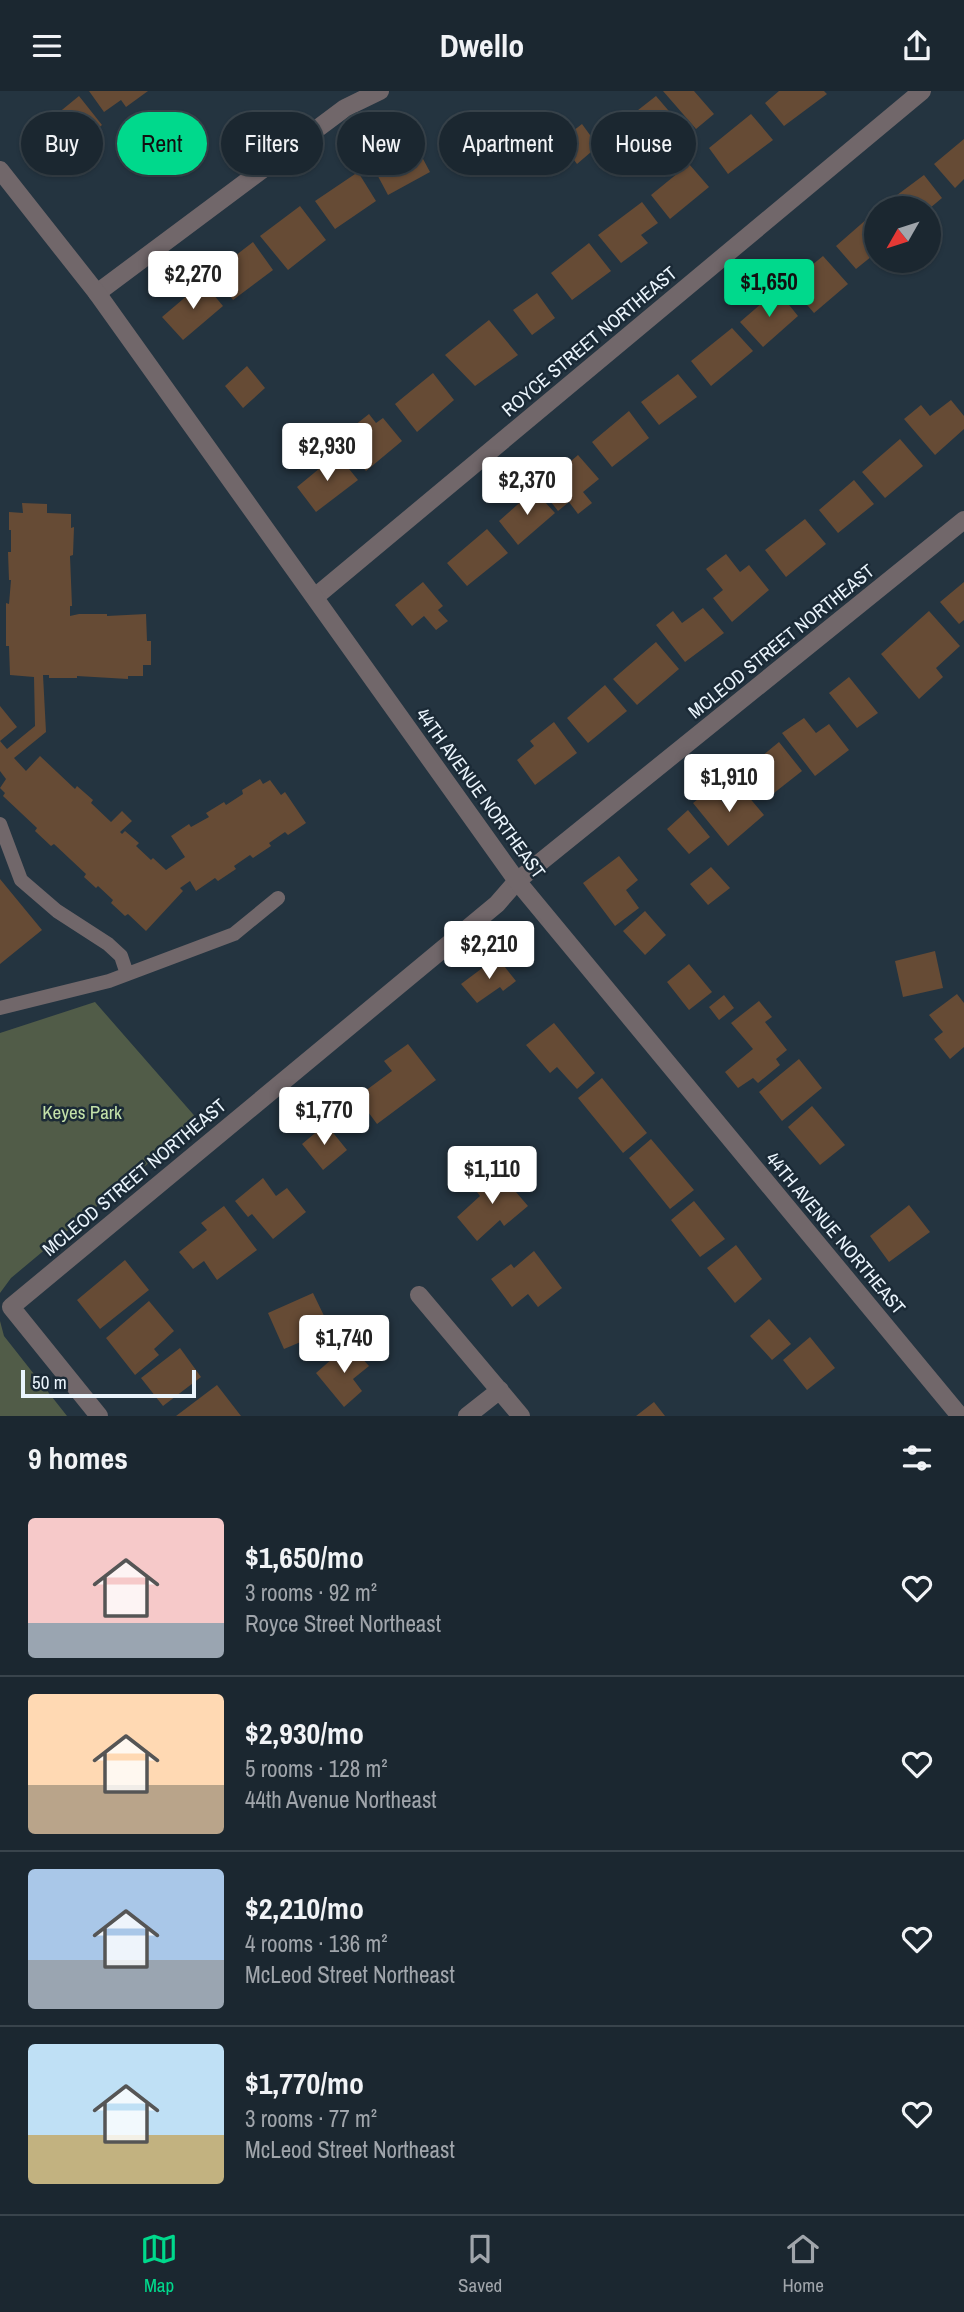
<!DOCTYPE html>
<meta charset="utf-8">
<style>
body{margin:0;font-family:"Archivo Narrow",sans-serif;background:#28333c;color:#f1f3f6;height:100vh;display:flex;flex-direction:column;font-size:26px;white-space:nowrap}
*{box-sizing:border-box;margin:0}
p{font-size:23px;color:#a0a5ab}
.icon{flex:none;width:38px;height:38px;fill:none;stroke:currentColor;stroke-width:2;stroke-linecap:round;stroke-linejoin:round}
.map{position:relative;height:1325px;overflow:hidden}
.drawer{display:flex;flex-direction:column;background:#1b2730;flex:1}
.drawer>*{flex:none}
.hud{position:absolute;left:21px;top:21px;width:922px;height:63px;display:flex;gap:14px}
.needle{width:46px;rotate:231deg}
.buttons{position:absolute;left:864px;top:105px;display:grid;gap:14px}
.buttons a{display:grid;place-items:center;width:77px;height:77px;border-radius:50%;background:#1b2730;box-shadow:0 2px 5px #0004,0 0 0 2px #39444c;font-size:35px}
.scale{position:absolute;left:21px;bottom:18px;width:175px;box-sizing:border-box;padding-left:7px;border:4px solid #eaf4fc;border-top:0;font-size:19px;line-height:24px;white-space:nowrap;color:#eaf4fc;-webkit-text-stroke:5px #1b2a36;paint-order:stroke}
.price{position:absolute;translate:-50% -60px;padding:0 16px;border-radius:7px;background:#fff;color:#222;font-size:23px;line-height:46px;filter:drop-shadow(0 2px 4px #0008)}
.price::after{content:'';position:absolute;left:50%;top:42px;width:21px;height:16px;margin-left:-10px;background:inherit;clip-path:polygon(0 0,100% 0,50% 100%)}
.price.selected{background:#00d98c;color:#111}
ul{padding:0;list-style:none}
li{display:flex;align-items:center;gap:21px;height:175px;padding:0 28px}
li+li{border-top:2px solid #39444c}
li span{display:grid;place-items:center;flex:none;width:196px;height:140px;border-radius:7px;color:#555}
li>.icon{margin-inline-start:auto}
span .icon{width:84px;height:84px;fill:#fffc;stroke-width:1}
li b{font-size:30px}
h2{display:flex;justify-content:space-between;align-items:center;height:84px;padding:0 28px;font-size:30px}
.pill{padding:0 24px;border-radius:32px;background:#1b2730;box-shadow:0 2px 5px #0004,0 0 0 2px #39444c;font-size:24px;line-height:63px}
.pill.selected{background:#00d98c;color:#111}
header{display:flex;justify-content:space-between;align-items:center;height:91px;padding:0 28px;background:#1b2730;font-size:32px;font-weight:700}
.tab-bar{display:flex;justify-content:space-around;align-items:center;height:98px;border-top:2px solid #39444c;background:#1b2730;font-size:19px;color:#a0a5ab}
.tab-bar a{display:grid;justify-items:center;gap:4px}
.tab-bar .selected{color:#00d98c}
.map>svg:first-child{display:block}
.green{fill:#515c48}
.building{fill:#664b35}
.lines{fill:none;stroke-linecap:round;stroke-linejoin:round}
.service{stroke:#71676a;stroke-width:14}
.minor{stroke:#71676a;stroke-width:18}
.tertiary{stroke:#71676a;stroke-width:18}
.labels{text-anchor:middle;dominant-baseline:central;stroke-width:5;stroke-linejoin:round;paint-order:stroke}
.street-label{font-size:19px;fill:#eaf4fc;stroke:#1b2a36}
.park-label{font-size:19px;fill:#c3e1a9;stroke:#1b2a36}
</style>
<header><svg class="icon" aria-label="menu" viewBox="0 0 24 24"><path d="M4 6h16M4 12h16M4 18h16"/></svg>Dwello<svg class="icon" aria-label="share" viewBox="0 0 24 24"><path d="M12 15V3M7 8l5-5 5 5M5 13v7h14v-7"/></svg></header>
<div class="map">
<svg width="964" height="1325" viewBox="0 0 964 1325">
<rect width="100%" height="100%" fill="#243440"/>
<path class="green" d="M95 911 199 1030 11 1187 0 1202V942Z
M0 1230 4 1245 67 1325H0Z"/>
<path class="building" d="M89 0H148L126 16 121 9 104 21Z
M663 0H694L714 23 696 38Z
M779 0H824L827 3 784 35 765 12Z
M79 5 102 34 49 77 33 58 42 50 35 41Z
M656 5 680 33 657 53 633 23Z
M500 20 512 49 453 76 439 46Z
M751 23 773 49 728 83 709 57Z
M582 33 598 55 577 73 560 50Z
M964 48V88L955 97 934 73Z
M414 51 430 81 388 104 372 74Z
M689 73 709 96 670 128 651 104Z
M358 81 376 110 335 138 315 110Z
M924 84 942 107 930 117H888L885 113Z
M642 111 658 132 641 144 648 152 621 172 598 144Z
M300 115 326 149 288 179 260 145Z
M868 127 877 137V161L856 178 836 155Z
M253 151 273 179 233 209 213 182Z
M589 152 611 180 572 209 551 182Z
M823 165 848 193 814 222 789 193Z
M203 191 223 215 183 249 162 226Z
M777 199 798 225 763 256 740 231Z
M537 202 555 227 532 244 513 219Z
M489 229 518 264 475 295 445 264Z
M732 237 753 260 711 295 691 270Z
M247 275 265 297 243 317 225 295Z
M433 282 454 309 417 341 395 313Z
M678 283 697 306 659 334 641 311Z
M951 309 964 325V338L935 364 904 328 921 314 930 325Z
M629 320 649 347 612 376 592 351Z
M369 323 376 332 383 327 402 350 366 380 347 357 359 348 350 338Z
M900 348 923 375 885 407 862 381Z
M337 363 358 389 316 421 297 396Z
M578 364 599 388 583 401 592 412 578 423 569 411 558 420 540 397Z
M854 389 874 413 838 442 819 419Z
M534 399 555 422 518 454 499 430Z
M22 412 47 413V422L71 423V437L74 436 73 464 70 465 72 515H70V525L79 523H107V525L146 523 147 550H151V574H143V585H128V588L77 585V587H49V584H43L46 641 14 667 26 680 40 665 75 698 77 695 93 709 91 712 111 731 122 720 132 730 120 741 122 743 125 740 139 752 136 755 151 769 153 767 166 779 185 766 171 745 189 733 191 736 209 726 206 722 224 711 226 714 243 703 242 699 260 688 263 693 270 689 281 704 285 701 306 732 288 744 285 741 269 752 271 755 253 767 250 764 234 775 236 778 218 790 215 787 196 800 190 790 180 797 183 800 146 840 128 823 125 825 111 812 113 809 98 795 96 797 84 786 86 783 54 753 51 755 35 740 37 737 3 705 5 702 0 697 6 688 0 680V650L7 658 35 635 34 586 10 584 9 555H6V512L9 513 11 489H9L8 461H11V439H9V421L23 422Z
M805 428 826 453 786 486 765 459Z
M487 438 508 462 467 495 447 472Z
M726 463 740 481 749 474 769 499 732 531 713 507 723 499 706 478Z
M423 491 443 515 438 519 448 530 436 539 424 525 412 535 395 514Z
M964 491V529L959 533 940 511Z
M703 517 724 542 685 571 656 534 673 520 682 532Z
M929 520 960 555 936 577 943 586 919 608 881 563Z
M656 551 679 578 637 614 613 588Z
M849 586 878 622 857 637 829 602Z
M605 594 627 620 588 652 567 627Z
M0 615 17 636 0 650Z
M804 627 816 642 829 633 849 659 815 685 782 642Z
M554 631 577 662 535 694 517 669 534 655 530 650Z
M779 651 802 680 774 702 751 674Z
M711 698 725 714 742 698 764 724 728 755 693 712Z
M688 719 710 746 689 763 667 738Z
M619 765 638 789 626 799 639 817 615 835 583 792Z
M711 776 730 797 708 814 690 793Z
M0 788 42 839 0 873Z
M645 820 666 844 645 864 623 840Z
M935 860 943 897 903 906 895 870Z
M497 866 516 890 503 900 500 896 477 912 461 893Z
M689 873 712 901 689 919 667 891Z
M957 903 964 912V956L950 968 934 948 943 941 929 924Z
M724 904 734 917 719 929 709 916Z
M759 910 772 926 765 931 787 959 776 968 780 974 758 992 753 987 738 997 725 981 753 958 731 932Z
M554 932 595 982 577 998 557 976 550 982 526 954Z
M408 953 436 989 377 1033 357 1006 392 980 384 970Z
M799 968 822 997 782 1030 759 1001Z
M602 987 647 1042 623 1062 578 1007Z
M812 1015 845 1054 820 1074 788 1036Z
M326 1033 347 1059 323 1079 302 1053Z
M651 1048 694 1099 670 1118 629 1067Z
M497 1079 528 1115 504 1135 500 1129 477 1150 457 1126 480 1105 474 1097Z
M263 1087 276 1105 287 1097 306 1121 273 1148 252 1123 248 1126 235 1110Z
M694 1110 725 1148 700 1166 671 1129Z
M909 1114 930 1141 889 1171 870 1145Z
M224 1115 257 1159 217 1189 204 1170 193 1178 179 1161 207 1139 201 1132Z
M736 1154 762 1188 735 1212 707 1177Z
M534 1160 562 1197 538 1216 528 1203 512 1216 491 1188 511 1173 514 1177Z
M125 1169 149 1199 100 1238 77 1209Z
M313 1202 327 1231 319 1235 316 1229 304 1233 310 1247 284 1258 268 1222Z
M149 1210 174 1240 154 1258 159 1264 135 1284 106 1247Z
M769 1228 791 1253 772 1269 750 1245Z
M810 1246 835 1277 807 1299 783 1269Z
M349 1253 369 1275 353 1288 362 1300 344 1316 316 1282Z
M180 1257 201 1286 163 1315 141 1287Z
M217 1294 241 1325H176Z
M654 1311 665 1325H636Z"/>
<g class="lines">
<path class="service" d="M0 733 21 789 57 820 108 853 121 865 127 883
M0 917 109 890 234 843 278 807"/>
<path class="minor" d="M97 202 345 17 380 0
M315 506 922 0
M419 1204 521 1325
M99 1325 11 1216 497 813 517 790 964 429
M467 1325 500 1299"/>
<path class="tertiary" d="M0 79 97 202 517 790 960 1325"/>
</g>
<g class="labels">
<g class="street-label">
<text transform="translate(589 250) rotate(-40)">ROYCE STREET NORTHEAST</text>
<text transform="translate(781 550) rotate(-39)">MCLEOD STREET NORTHEAST</text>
<text transform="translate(481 702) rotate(54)">44TH AVENUE NORTHEAST</text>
<text transform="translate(134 1086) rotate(-40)">MCLEOD STREET NORTHEAST</text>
<text transform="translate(836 1142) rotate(50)">44TH AVENUE NORTHEAST</text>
</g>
<g class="park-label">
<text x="82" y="1021">Keyes Park</text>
</g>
</g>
</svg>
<div class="buttons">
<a><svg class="needle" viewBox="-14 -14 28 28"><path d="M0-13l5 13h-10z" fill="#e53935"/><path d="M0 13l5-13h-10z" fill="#a0a5ab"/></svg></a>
</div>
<div class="scale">50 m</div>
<b class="price" style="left:193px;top:220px">$2,270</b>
<b class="price selected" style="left:769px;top:228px">$1,650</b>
<b class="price" style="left:327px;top:392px">$2,930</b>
<b class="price" style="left:527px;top:426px">$2,370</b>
<b class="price" style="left:729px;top:723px">$1,910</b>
<b class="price" style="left:489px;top:890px">$2,210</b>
<b class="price" style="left:324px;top:1056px">$1,770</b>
<b class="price" style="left:492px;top:1115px">$1,110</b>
<b class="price" style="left:344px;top:1284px">$1,740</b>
<div class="hud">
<a class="pill">Buy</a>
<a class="pill selected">Rent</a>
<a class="pill">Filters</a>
<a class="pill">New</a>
<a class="pill">Apartment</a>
<a class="pill">House</a>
</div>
</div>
<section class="drawer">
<h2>9 homes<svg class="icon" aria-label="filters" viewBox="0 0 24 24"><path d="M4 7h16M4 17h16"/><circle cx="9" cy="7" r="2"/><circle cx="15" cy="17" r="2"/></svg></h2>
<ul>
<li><span style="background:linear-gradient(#f6c9c9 75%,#9aa5b1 0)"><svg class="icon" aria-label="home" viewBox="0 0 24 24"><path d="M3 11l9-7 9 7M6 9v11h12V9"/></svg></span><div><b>$1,650/mo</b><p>3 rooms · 92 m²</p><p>Royce Street Northeast</p></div><svg class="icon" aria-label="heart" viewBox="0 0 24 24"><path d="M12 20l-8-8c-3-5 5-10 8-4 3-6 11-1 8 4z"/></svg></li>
<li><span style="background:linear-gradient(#ffd9b3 65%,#b9a48a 0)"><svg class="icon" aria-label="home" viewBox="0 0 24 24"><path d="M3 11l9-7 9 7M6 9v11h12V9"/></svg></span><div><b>$2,930/mo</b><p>5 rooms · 128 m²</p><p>44th Avenue Northeast</p></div><svg class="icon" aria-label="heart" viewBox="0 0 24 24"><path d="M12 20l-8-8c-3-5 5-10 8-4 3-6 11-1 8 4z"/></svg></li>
<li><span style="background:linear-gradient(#a9c7e8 65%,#9aa5b1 0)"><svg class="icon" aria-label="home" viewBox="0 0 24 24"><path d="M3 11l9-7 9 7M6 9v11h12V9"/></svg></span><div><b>$2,210/mo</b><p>4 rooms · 136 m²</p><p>McLeod Street Northeast</p></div><svg class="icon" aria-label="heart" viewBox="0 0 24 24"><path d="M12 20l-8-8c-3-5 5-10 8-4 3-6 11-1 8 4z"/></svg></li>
<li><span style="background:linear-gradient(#bfe0f5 65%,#c2b280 0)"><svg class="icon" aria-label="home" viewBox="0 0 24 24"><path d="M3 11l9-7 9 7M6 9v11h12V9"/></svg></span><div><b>$1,770/mo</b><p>3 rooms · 77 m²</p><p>McLeod Street Northeast</p></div><svg class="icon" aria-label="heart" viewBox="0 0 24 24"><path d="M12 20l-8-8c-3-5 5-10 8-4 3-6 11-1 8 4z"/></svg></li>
</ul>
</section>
<nav class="tab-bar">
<a class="selected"><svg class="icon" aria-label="map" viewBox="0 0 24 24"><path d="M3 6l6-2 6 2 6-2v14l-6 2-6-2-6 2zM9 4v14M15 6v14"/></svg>Map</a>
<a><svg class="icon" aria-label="saved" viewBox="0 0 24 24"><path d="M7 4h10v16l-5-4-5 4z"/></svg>Saved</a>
<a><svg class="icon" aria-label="home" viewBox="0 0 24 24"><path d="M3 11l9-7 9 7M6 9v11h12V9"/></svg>Home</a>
</nav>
